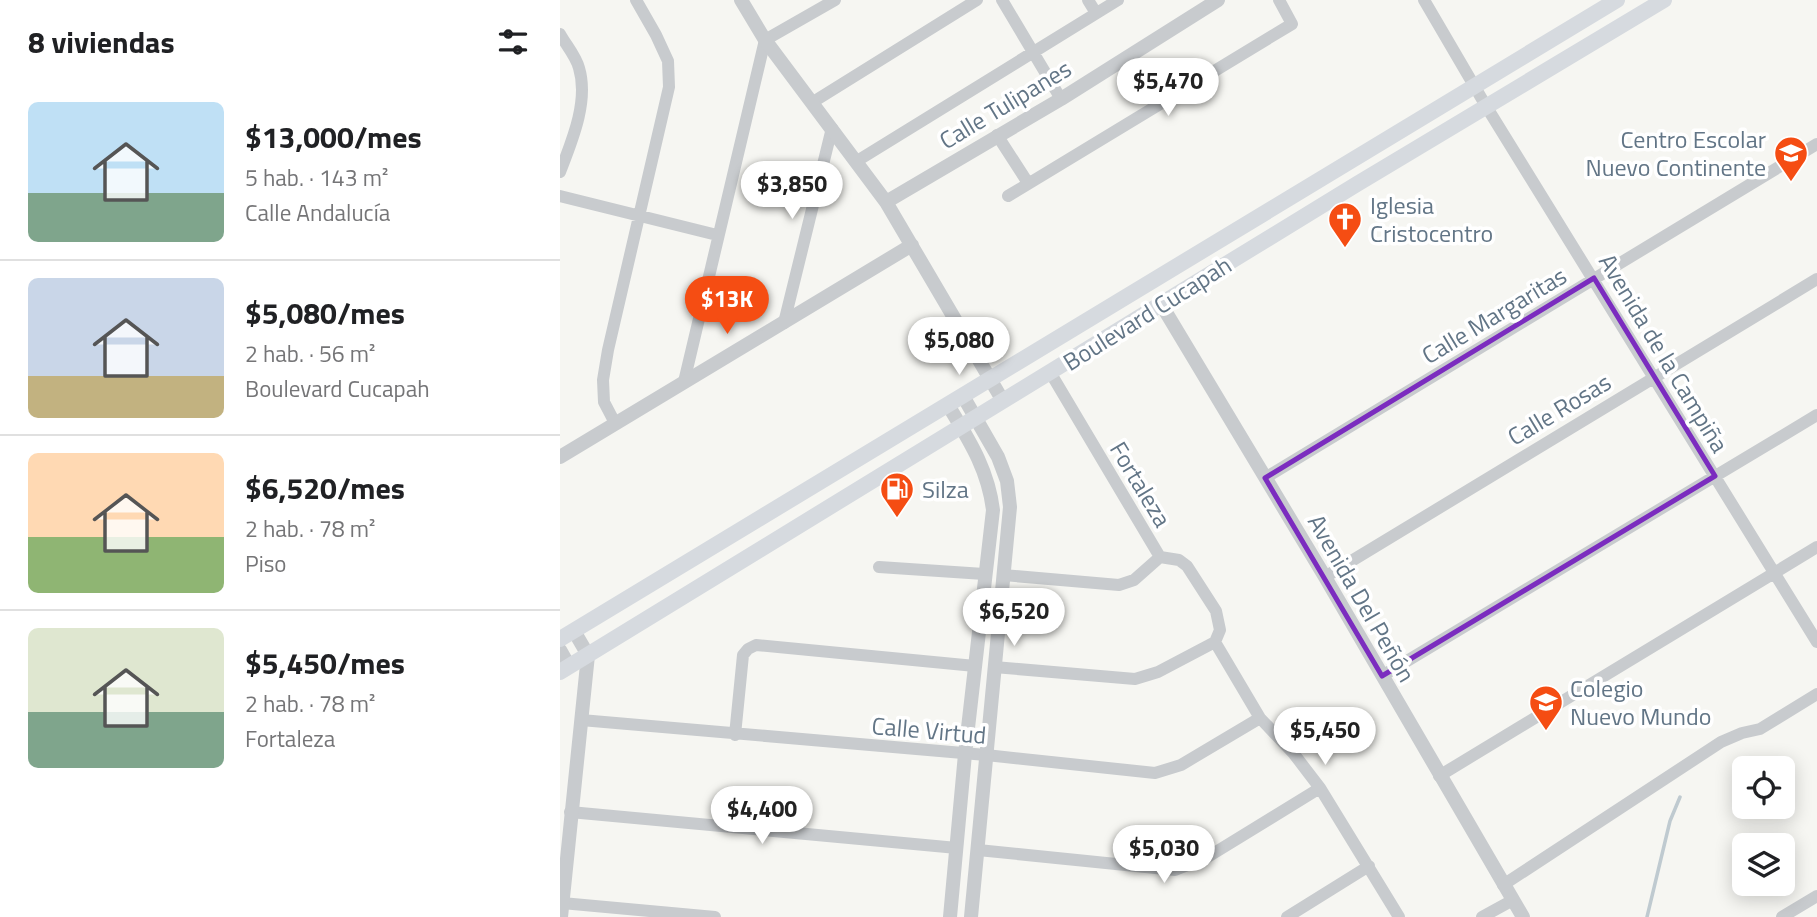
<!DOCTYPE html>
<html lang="es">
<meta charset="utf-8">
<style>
body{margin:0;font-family:"Titillium Web",sans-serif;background:#f6f6f6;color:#202124;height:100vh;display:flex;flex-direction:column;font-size:26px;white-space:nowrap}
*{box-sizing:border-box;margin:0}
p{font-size:23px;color:#757577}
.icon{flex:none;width:38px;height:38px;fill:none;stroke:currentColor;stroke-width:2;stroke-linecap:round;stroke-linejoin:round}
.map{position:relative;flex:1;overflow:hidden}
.drawer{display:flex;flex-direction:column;background:#fff;width:560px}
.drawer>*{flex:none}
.controls{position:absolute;left:1172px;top:756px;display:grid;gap:14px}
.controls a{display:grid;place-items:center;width:63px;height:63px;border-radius:10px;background:#fff;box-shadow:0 4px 18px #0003;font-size:35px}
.price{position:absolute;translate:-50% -60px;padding:0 16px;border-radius:24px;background:#fff;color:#222;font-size:23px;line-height:46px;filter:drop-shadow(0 2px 4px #0008)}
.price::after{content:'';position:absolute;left:50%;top:42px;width:21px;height:16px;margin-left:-10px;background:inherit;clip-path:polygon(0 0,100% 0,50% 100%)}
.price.active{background:#f54d13;color:#fff}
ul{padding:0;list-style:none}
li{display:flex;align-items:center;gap:21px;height:175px;padding:0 28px}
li+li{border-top:2px solid #e0e0e0}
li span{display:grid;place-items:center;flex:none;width:196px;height:140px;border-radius:10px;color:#555}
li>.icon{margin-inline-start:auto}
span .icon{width:84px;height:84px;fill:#fffc;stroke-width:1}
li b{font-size:30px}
h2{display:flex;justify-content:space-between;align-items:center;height:84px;padding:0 28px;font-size:30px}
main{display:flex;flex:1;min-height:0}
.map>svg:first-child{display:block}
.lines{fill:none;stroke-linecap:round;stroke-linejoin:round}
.stream{stroke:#bfcad0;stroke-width:3.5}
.minor{stroke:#c8cbce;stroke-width:12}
.tertiary{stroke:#c8cbce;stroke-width:14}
.secondary{stroke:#d6dadf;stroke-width:16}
.marked{fill:none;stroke:#7b2cbf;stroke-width:5;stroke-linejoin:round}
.labels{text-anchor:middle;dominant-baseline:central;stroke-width:7;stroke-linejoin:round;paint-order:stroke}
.street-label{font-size:24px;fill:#627586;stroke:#fff}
.poi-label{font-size:24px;fill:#627586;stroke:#fff;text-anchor:start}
</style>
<main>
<section class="drawer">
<h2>8 viviendas<svg class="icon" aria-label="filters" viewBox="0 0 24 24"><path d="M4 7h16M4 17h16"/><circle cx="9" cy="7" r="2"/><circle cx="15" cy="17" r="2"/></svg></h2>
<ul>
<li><span style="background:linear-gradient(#bfe0f5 65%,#7fa58c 0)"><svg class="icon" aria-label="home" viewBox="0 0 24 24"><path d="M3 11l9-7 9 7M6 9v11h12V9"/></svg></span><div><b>$13,000/mes</b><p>5 hab. · 143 m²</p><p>Calle Andalucía</p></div></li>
<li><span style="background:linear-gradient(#c9d6e8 70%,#c2b280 0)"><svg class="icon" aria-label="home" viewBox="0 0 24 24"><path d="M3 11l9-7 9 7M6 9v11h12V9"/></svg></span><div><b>$5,080/mes</b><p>2 hab. · 56 m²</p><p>Boulevard Cucapah</p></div></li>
<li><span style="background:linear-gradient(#ffd9b3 60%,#8fb573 0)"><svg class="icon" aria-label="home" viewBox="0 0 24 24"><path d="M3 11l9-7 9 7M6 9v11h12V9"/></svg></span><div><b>$6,520/mes</b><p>2 hab. · 78 m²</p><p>Piso</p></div></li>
<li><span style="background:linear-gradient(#dfe7d0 60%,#7fa58c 0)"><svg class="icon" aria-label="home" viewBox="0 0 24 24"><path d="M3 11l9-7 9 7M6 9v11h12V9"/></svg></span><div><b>$5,450/mes</b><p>2 hab. · 78 m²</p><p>Fortaleza</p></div></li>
</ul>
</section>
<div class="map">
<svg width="1257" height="917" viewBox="0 0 1257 917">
<rect width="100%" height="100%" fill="#f6f6f2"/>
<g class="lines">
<path class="stream" d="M1087 917 1110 821 1120 797"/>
<path class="minor" d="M442 0 501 99
M528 0 536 13
M864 0 926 106 1257 642
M0 34C6 45 16 56 19 68 29 101 12 141 0 172
M253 102 417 0
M437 135 468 183
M297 161 558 0
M0 196 157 235
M448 196 732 24 719 0
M224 323 272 128
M490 372 600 557
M124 382 205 40 275 0
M55 423 44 402 43 380 48 350 109 87 108 61 96 35 76 0
M705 478 1257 144
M600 557 619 560 627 566 656 611 660 630 655 642
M319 567 424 574
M443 575 559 585 574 580 600 557
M765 577 1257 279
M655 642 700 718 734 754 760 788 839 917
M434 667 575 679 598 672 655 642
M822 676 1257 415
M21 720 426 755 595 773 621 765 700 718
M175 735 183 655 188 649 196 645 415 666
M879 776 1257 547
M10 812 397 848
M418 850 615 870 646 858 760 788
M943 885 1161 742 1182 733 1200 729 1257 694
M2 903 155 917
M727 917 809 866
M922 917 953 900
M1222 917 1257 896"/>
<path class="tertiary" d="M181 0 205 40 326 202 443 401
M326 202 501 99 658 0
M601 304 765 577 963 917
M403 396 438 457 447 481 450 507 411 917
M388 405C409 440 428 469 433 510L405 754 390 917
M0 457 352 245
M0 650 9 666
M1 917 28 655 14 631"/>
<path class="secondary" d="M0 639 1057 0
M0 672 797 184 1104 0"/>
</g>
<path class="marked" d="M1034 278 1155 476 822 676 705 478Z"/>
<defs>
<g id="university-pin" transform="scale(1.75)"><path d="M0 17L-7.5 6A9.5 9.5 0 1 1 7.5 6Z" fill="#f54d13" stroke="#fff"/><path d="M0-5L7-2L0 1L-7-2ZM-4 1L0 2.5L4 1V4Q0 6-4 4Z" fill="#fff"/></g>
<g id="church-pin" transform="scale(1.75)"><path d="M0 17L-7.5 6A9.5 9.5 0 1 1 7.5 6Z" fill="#f54d13" stroke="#fff"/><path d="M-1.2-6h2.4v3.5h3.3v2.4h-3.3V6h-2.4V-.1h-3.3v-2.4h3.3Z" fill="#fff"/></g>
<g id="fuel-pin" transform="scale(1.75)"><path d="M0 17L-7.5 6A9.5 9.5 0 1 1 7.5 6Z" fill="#f54d13" stroke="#fff"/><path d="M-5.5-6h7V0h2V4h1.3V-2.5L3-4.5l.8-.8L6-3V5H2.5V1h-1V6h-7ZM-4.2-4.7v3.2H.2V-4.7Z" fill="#fff"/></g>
<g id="school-pin" transform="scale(1.75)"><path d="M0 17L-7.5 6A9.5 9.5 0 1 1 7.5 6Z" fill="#f54d13" stroke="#fff"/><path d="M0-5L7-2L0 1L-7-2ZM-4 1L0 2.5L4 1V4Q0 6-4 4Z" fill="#fff"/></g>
</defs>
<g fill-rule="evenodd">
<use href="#university-pin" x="1231" y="153"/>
<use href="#church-pin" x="785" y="219"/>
<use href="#fuel-pin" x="337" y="489"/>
<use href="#school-pin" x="986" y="702"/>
</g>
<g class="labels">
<g class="street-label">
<text transform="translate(445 104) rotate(-31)">Calle Tulipanes</text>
<text transform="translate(587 313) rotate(-32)">Boulevard Cucapah</text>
<text transform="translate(934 315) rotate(-31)">Calle Margaritas</text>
<text transform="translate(1104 353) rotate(59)">Avenida de la Campiña</text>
<text transform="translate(999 409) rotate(-31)">Calle Rosas</text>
<text transform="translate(581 484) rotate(59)">Fortaleza</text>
<text transform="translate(802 598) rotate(60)">Avenida Del Peñón</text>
<text transform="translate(369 730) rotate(5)">Calle Virtud</text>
</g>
<g class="poi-label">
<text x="1206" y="139" text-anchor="end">Centro Escolar<tspan x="1206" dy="28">Nuevo Continente</tspan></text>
<text x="810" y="205">Iglesia<tspan x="810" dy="28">Cristocentro</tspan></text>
<text x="362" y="489">Silza</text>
<text x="1010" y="688">Colegio<tspan x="1010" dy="28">Nuevo Mundo</tspan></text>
</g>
</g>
</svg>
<div class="controls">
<a><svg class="icon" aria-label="locate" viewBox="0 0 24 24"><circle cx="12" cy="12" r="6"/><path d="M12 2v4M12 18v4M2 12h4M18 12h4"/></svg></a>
<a><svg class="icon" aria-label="layers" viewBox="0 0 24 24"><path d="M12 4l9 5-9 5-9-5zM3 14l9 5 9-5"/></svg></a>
</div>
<b class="price" style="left:608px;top:118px">$5,470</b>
<b class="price" style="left:232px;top:221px">$3,850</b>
<b class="price active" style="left:167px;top:336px">$13K</b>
<b class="price" style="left:399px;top:377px">$5,080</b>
<b class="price" style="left:454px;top:648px">$6,520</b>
<b class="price" style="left:765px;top:767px">$5,450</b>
<b class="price" style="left:202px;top:846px">$4,400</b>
<b class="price" style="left:604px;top:885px">$5,030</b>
</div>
</main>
